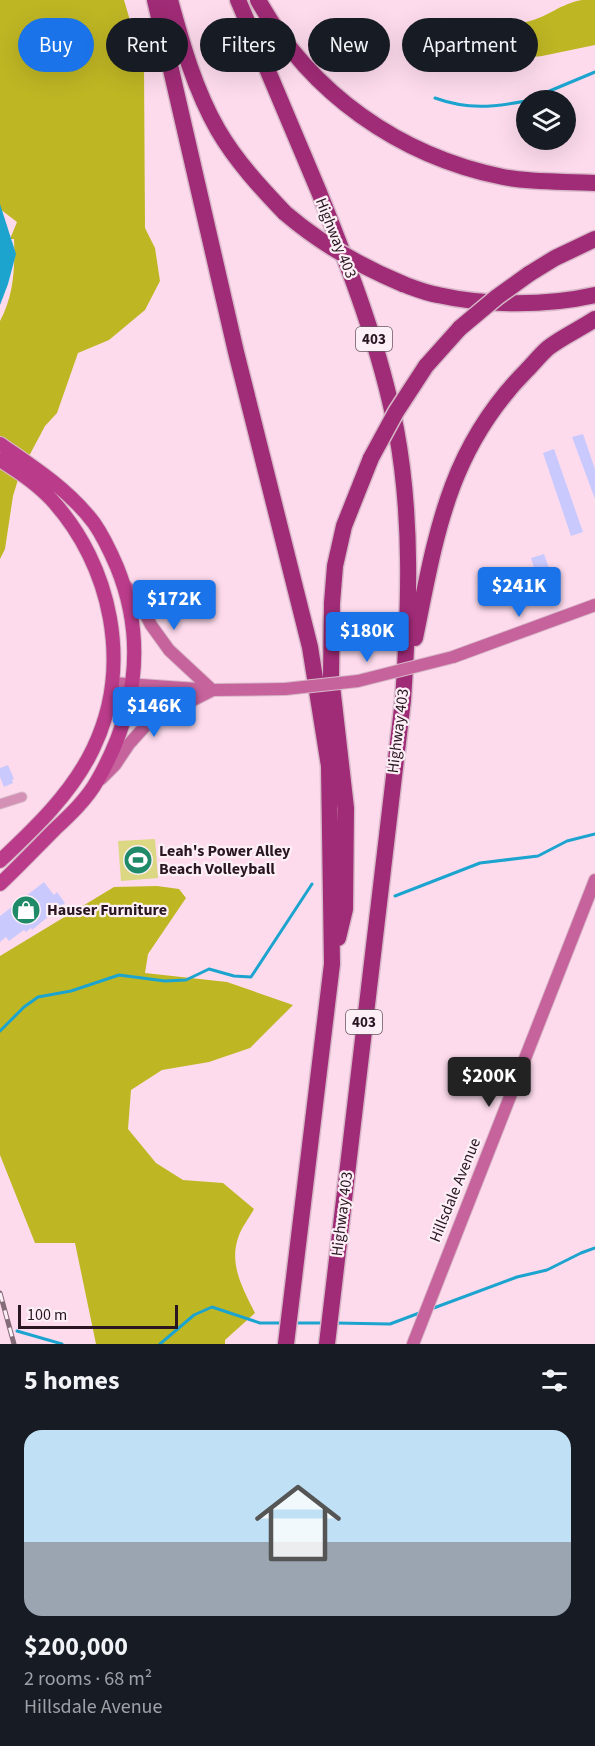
<!DOCTYPE html>
<meta charset="utf-8">
<style>
body{margin:0;font-family:"Source Sans 3",sans-serif;background:#20242c;color:#f1f3f6;height:100vh;display:flex;flex-direction:column;font-size:22px;white-space:nowrap}
*{box-sizing:border-box;margin:0}
p{font-size:20px;color:#9ea1a6}
.icon{flex:none;width:33px;height:33px;fill:none;stroke:currentColor;stroke-width:2;stroke-linecap:round;stroke-linejoin:round}
.map{position:relative;height:1344px;overflow:hidden}
.drawer{display:flex;flex-direction:column;background:#171b24;flex:1}
.drawer>*{flex:none}
.top-card{position:absolute;left:18px;top:18px;width:560px;height:54px;display:flex;gap:12px}
.tools{position:absolute;left:516px;top:90px;display:grid;gap:12px}
.tools a{display:grid;place-items:center;width:60px;height:60px;border-radius:50%;background:#171b24;box-shadow:0 6px 24px #0002;font-size:30px}
.scale{position:absolute;left:18px;bottom:15px;width:160px;box-sizing:border-box;padding-left:6px;border:3px solid #291620;border-top:0;font-size:16px;line-height:21px;white-space:nowrap;color:#291620;-webkit-text-stroke:4px #fcf0f6;paint-order:stroke}
.price{position:absolute;translate:-50% -51px;padding:0 14px;border-radius:6px;background:#1a73e8;color:#fff;font-size:20px;line-height:39px;filter:drop-shadow(0 2px 3px #0008)}
.price::after{content:'';position:absolute;left:50%;top:36px;width:18px;height:14px;margin-left:-9px;background:inherit;clip-path:polygon(0 0,100% 0,50% 100%)}
.price.active{background:#222;color:#fff}
ul{padding:0;list-style:none}
li{display:grid;align-content:center;gap:12px;height:318px;padding:0 24px}
li+li{border-top:2px solid #363941}
li span{display:grid;place-items:center;height:186px;border-radius:18px;color:#555}
li>.icon{margin-inline-start:auto}
span .icon{width:108px;height:108px;fill:#fffc;stroke-width:1}
li b{font-size:26px}
h2{display:flex;justify-content:space-between;align-items:center;height:72px;padding:0 24px;font-size:26px}
.chip{padding:0 21px;border-radius:27px;background:#171b24;box-shadow:0 6px 24px #0002;font-size:21px;line-height:54px}
.chip.active{background:#1a73e8;color:#fff}
.map>svg:first-child{display:block}
.green{fill:#dbd783}
.forest{fill:#bfb624}
.water{fill:#1ca4cf}
.lines{fill:none;stroke-linecap:round;stroke-linejoin:round}
.stream{stroke:#1ca4cf;stroke-width:3}
.building{fill:#cac9fe}
.street-casing{stroke:#d7b8c8;stroke-width:11}
.secondary-casing{stroke:#d7b8c8;stroke-width:14}
.primary-casing{stroke:#d7b8c8;stroke-width:16}
.highway-casing{stroke:#d7b8c8;stroke-width:19}
.street{stroke:#d490b5;stroke-width:9}
.secondary{stroke:#c6629c;stroke-width:12}
.primary{stroke:#ba3b8a;stroke-width:14}
.highway{stroke:#a02b76;stroke-width:16}
.rail-casing{stroke:#846b78;stroke-width:5}
.rail{stroke:#fcf0f6;stroke-width:3;stroke-dasharray:9;stroke-linecap:butt}
.secondary-bridge-casing{stroke:#d7b8c8;stroke-width:14;stroke-linecap:butt}
.highway-bridge-casing{stroke:#d7b8c8;stroke-width:19;stroke-linecap:butt}
.secondary-bridge{stroke:#c6629c;stroke-width:12}
.highway-bridge{stroke:#a02b76;stroke-width:16}
.labels{text-anchor:middle;dominant-baseline:central;stroke-width:4.5;stroke-linejoin:round;paint-order:stroke}
.shield{fill:#fcf0f6;stroke:#685760;stroke-width:1.5}
.shield-label{font-size:15px;font-weight:bold;fill:#291620}
.street-label{font-size:16px;fill:#291620;stroke:#fcf0f6}
.poi-label{font-size:16px;font-weight:bold;fill:#291620;stroke:#fcf0f6;text-anchor:start}
</style>
<div class="map">
<svg width="595" height="1344" viewBox="0 0 595 1344">
<rect width="100%" height="100%" fill="#fddbed"/>
<path class="green" d="M155 839 158 878 121 881 118 841Z"/>
<path class="forest" d="M0 0H124L144 68 145 228 155 248 160 281 145 310 109 340 78 353 57 413 45 426 20 473 13 496 5 549 0 559V321C14 295 15 268 14 239H10L17 222 0 209Z
M582 0H595V45L542 56 457 66 433 55 438 45C452 43 454 36 466 30 487 20 510 27 530 21 549 16 560 4 582 0Z
M157 886 179 889 186 898 148 954 145 973 227 982 293 1005 250 1048 209 1062 162 1070 131 1090 128 1129 156 1163 183 1180 223 1183 254 1209C249 1218 241 1228 238 1238 229 1265 243 1289 255 1313L225 1340V1344H96L75 1243H35L0 1155V956L114 887Z"/>
<path class="water" d="M0 204 16 254 8 284 0 305Z"/>
<g class="lines">
<path class="stream" d="M435 98C468 110 493 107 526 101
M528 100 595 72
M395 896 480 863 538 856 567 841 595 834
M0 1031 24 1007 38 997 71 991 119 975 165 981 186 980 209 969 234 976 251 977 312 884
M431 1309 517 1277 547 1270 581 1253 595 1248
M293 1323H325
M335 1323 390 1324 422 1312
M17 1331 62 1344
M160 1344 194 1315 212 1307 260 1323H283"/>
</g>
<path class="building" d="M583 434 595 469V499L572 437Z
M554 449 583 532 571 536 543 453Z
M544 554 556 588 522 600 517 587 529 583 535 571 531 558Z
M8 765 14 779 12 780 13 783 4 787 0 777V768Z
M44 882 54 895 57 892 65 903 32 930 31 928 26 932 24 930 9 941 6 937 0 942V916Z"/>
<g class="lines">
<g class="street-casing">
<path id="street" d="M0 804 22 797"/>
</g>
<g class="secondary-casing">
<path id="secondary" d="M124 584 138 599 151 625 169 650 212 690
M453 657 595 605
M112 683 212 690 285 689
M101 779 115 765 129 744 148 723 211 691
M413 1344 595 880"/>
</g>
<g class="primary-casing">
<path id="primary" d="M0 444C34 467 69 490 94 523 103 536 111 553 117 567 147 641 136 713 97 781 87 799 70 815 55 829 37 847 19 866 0 884
M0 460C18 471 36 483 51 499 112 565 133 667 93 749 72 793 35 828 0 861"/>
</g>
<g class="highway-casing">
<path id="highway" d="M155 0 236 352 310 647 329 766 332 964 286 1344
M170 0C182 44 195 90 218 130 236 161 261 188 285 213
M238 0C265 64 292 128 319 192 350 270 380 347 396 429 413 519 409 610 403 700L327 1344
M258 0C310 93 399 156 503 177 533 183 565 181 595 183
M529 274 555 258 595 239
M403 284C414 288 426 293 438 295 487 306 547 306 595 295
M426 366 460 328
M415 638C436 535 448 450 526 371 533 364 540 355 548 348 562 337 580 329 595 319
M338 938 345 909 346 808 331 677 332 603 335 566 344 526 371 458"/>
</g>
<use href="#street" class="street"/>
<use href="#secondary" class="secondary"/>
<use href="#primary" class="primary"/>
<use href="#highway" class="highway"/>
<g class="rail-casing">
<path id="rail" d="M0 1293 14 1344"/>
</g>
<use href="#rail" class="rail"/>
<g class="secondary-bridge-casing">
<path id="secondary-bridge" d="M285 689 358 681 453 657"/>
</g>
<g class="highway-bridge-casing">
<path id="highway-bridge" d="M285 213C321 244 360 266 403 284
M460 328 497 297 529 274
M371 458 396 412 426 366"/>
</g>
<use href="#secondary-bridge" class="secondary-bridge"/>
<use href="#highway-bridge" class="highway-bridge"/>
</g>
<defs>
<g id="stadium-disc" transform="scale(1.5)"><circle r="9.5" fill="#1f8a67" stroke="#fcf0f6"/><path d="M0-5a6.5 5 0 1 0 0 10a6.5 5 0 1 0 0-10ZM-3.5-1.8h7v3.6h-7Z" fill="#fff"/></g>
<g id="shop-disc" transform="scale(1.5)"><circle r="9.5" fill="#1f8a67" stroke="#fcf0f6"/><path d="M-5-2.5h2.3a2.7 3.5 0 0 1 5.4 0H5L5.5 6h-11ZM-1.5-2.5h3a1.5 2.3 0 0 0-3 0Z" fill="#fff"/></g>
</defs>
<g fill-rule="evenodd">
<use href="#stadium-disc" x="138" y="860"/>
<use href="#shop-disc" x="26" y="910"/>
</g>
<g class="labels">
<g class="shield">
<rect x="356" y="327" width="36" height="24" rx="4.5"/>
<rect x="346" y="1010" width="36" height="24" rx="4.5"/>
</g>
<g class="shield-label">
<text x="374" y="339">403</text>
<text x="364" y="1022">403</text>
</g>
<g class="street-label">
<text transform="translate(336 238) rotate(68)">Highway 403</text>
<text transform="translate(398 731) rotate(-83)">Highway 403</text>
<text transform="translate(455 1190) rotate(-68)">Hillsdale Avenue</text>
<text transform="translate(342 1214) rotate(-83)">Highway 403</text>
</g>
<g class="poi-label">
<text x="159" y="851">Leah's Power Alley<tspan x="159" dy="18">Beach Volleyball</tspan></text>
<text x="47" y="910">Hauser Furniture</text>
</g>
</g>
</svg>
<div class="tools">
<a><svg class="icon" aria-label="layers" viewBox="0 0 24 24"><path d="M12 4l9 5-9 5-9-5zM3 14l9 5 9-5"/></svg></a>
</div>
<div class="scale">100 m</div>
<b class="price" style="left:519px;top:618px">$241K</b>
<b class="price" style="left:174px;top:631px">$172K</b>
<b class="price" style="left:367px;top:663px">$180K</b>
<b class="price" style="left:154px;top:738px">$146K</b>
<b class="price active" style="left:489px;top:1108px">$200K</b>
<div class="top-card">
<a class="chip active">Buy</a>
<a class="chip">Rent</a>
<a class="chip">Filters</a>
<a class="chip">New</a>
<a class="chip">Apartment</a>
</div>
</div>
<section class="drawer">
<h2>5 homes<svg class="icon" aria-label="filters" viewBox="0 0 24 24"><path d="M4 7h16M4 17h16"/><circle cx="9" cy="7" r="2"/><circle cx="15" cy="17" r="2"/></svg></h2>
<ul>
<li><span style="background:linear-gradient(#bfe0f5 60%,#9aa5b1 0)"><svg class="icon" aria-label="home" viewBox="0 0 24 24"><path d="M3 11l9-7 9 7M6 9v11h12V9"/></svg></span><div><b>$200,000</b><p>2 rooms · 68 m²</p><p>Hillsdale Avenue</p></div></li>
</ul>
</section>
